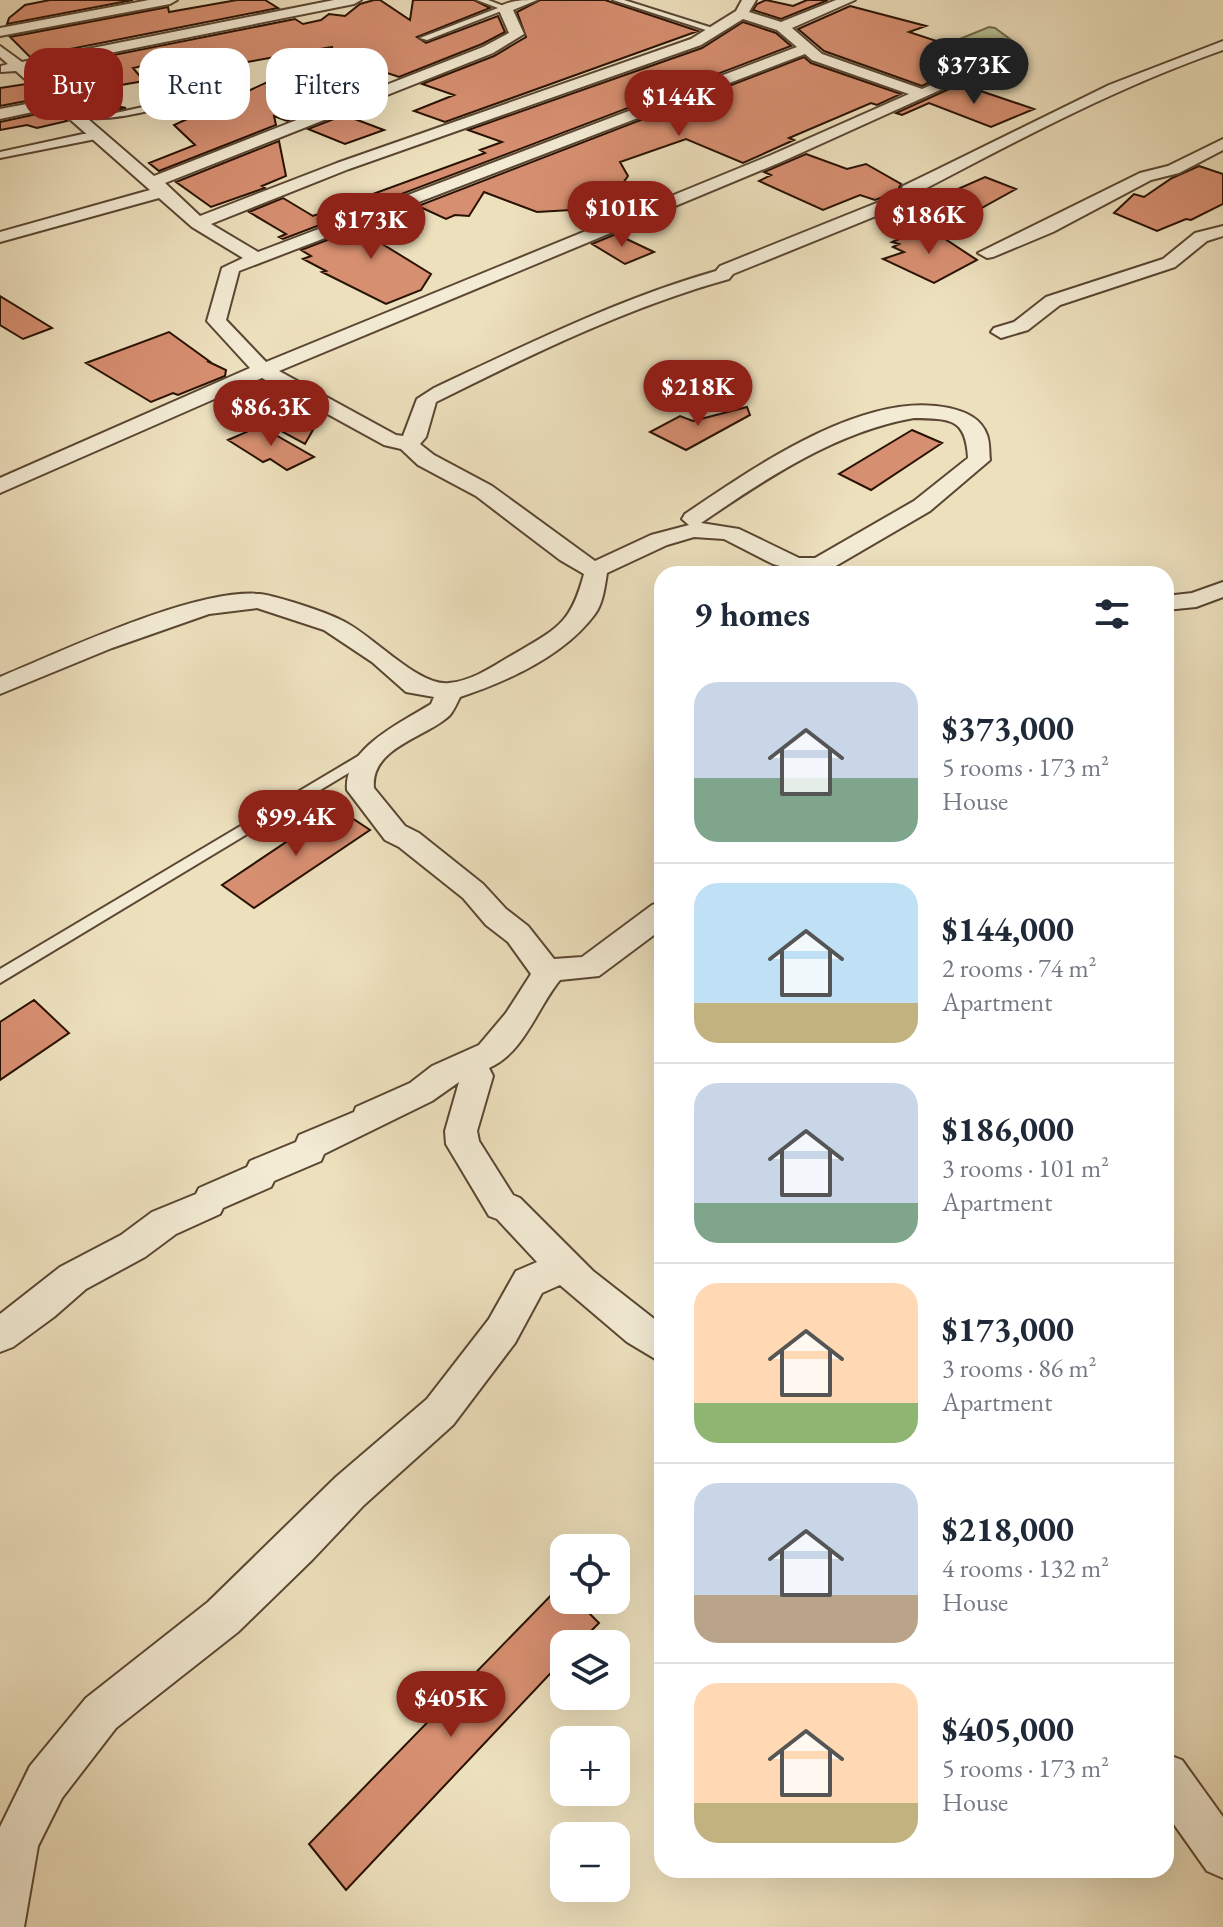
<!DOCTYPE html>
<meta charset="utf-8">
<style>
body{margin:0;font-family:"EB Garamond",serif;background:#f6f6f7;color:#1f2937;height:100vh;display:flex;flex-direction:column;font-size:30px;white-space:nowrap}
*{box-sizing:border-box;margin:0}
p{font-size:26px;color:#747a83}
.icon{flex:none;width:44px;height:44px;fill:none;stroke:currentColor;stroke-width:2;stroke-linecap:round;stroke-linejoin:round}
.map{position:relative;flex:1;overflow:hidden}
.panel{position:absolute;left:654px;top:566px;width:520px;height:1312px;display:flex;flex-direction:column;background:#fff;border-radius:24px;box-shadow:0 8px 32px #0002}
.panel>*{flex:none}
.guide{position:absolute;left:24px;top:48px;width:510px;height:72px;display:flex;gap:16px}
.tools{position:absolute;left:550px;top:1534px;display:grid;gap:16px}
.tools a{display:grid;place-items:center;width:80px;height:80px;border-radius:16px;background:#fff;box-shadow:0 8px 32px #0002;font-size:40px}
.price{position:absolute;translate:-50% -68px;padding:0 18px;border-radius:28px;background:#8f2418;color:#fff;font-size:26px;line-height:52px;filter:drop-shadow(0 2px 4px #0008)}
.price::after{content:'';position:absolute;left:50%;top:48px;width:24px;height:18px;margin-left:-12px;background:inherit;clip-path:polygon(0 0,100% 0,50% 100%)}
.price.on{background:#222;color:#fff}
ul{padding:0;list-style:none}
li{display:flex;align-items:center;gap:24px;height:200px;padding:0 40px}
li+li{border-top:2px solid #e0e1e3}
li span{display:grid;place-items:center;flex:none;width:224px;height:160px;border-radius:24px;color:#555}
li>.icon{margin-inline-start:auto}
span .icon{width:96px;height:96px;fill:#fffc;stroke-width:1}
li b{font-size:34px}
h2{display:flex;justify-content:space-between;align-items:center;height:96px;padding:0 40px;font-size:34px}
.tag{padding:0 28px;border-radius:24px;background:#fff;box-shadow:0 8px 32px #0002;font-size:28px;line-height:72px}
.tag.on{background:#8f2418;color:#fff}
.map>svg:first-child{display:block}
.green{fill:#b9c290;stroke:#716a4a;stroke-width:2}
.building{fill:#d78f71;stroke:#291203;stroke-width:2}
.lines{fill:none;stroke-linecap:round;stroke-linejoin:round}
.service-casing{stroke:#5a4632;stroke-width:4}
.minor-casing{stroke:#5a4632;stroke-width:4}
.service{fill:#f3ebd4;fill-rule:evenodd}
.minor{fill:#f3ebd4;fill-rule:evenodd}
</style>
<div class="map">
<svg width="1223" height="1927" viewBox="0 0 1223 1927">
<rect width="100%" height="100%" fill="#ede0bd"/>
<filter id="stains"><feTurbulence type="fractalNoise" baseFrequency=".0025" numOctaves="4"/><feColorMatrix values="0 0 0 0 .2 0 0 0 0 .09 0 0 0 0 .02 0 0 0 .5 -.17"/></filter>
<radialGradient id="worn" r=".72"><stop offset=".6" stop-color="#630" stop-opacity="0"/><stop offset="1" stop-color="#630" stop-opacity=".3"/></radialGradient>
<path class="green" d="M989 27 995 28 1018 45 989 53 952 42Z"/>
<path class="building" d="M50 0H133L7 24 9 18 25 5Z
M237 0H265L278 8 30 57 10 37 168 7 169 12Z
M374 0H380L410 20 413 0H474L490 8 417 37 426 43 498 16 505 32 482 44 399 77 337 56 345 85 330 104 287 121 274 116 276 125 159 171 149 163 195 145 174 125 333 52 332 47 213 68 195 54 133 68 144 81 69 94 43 69 295 19 303 24 321 20 329 14 345 16 360 4Z
M540 0H605L698 31 445 122 414 111 454 95 422 84 494 56 526 37 517 12Z
M766 0 793 6 807 0H828L781 19 753 10 757 4Z
M850 6 926 26 909 32 979 55 931 74 941 77 922 86 824 51 798 29Z
M743 22 776 33 791 46 283 239 279 237 286 234 249 212 283 198 313 216 485 153 480 150 502 142 468 130 702 48Z
M804 57 811 63 901 94 877 105 871 103 789 138 794 140 743 163 686 139 620 162 628 176 605 208 537 212 484 192 469 216 455 215 446 219 418 206Z
M26 84 42 98 0 106V88Z
M960 84 1034 109 991 127 929 103 902 115 896 113Z
M65 95 126 108 111 111 80 109Z
M55 110 67 121 37 128 27 125 0 130V122Z
M344 115 384 130 345 144 308 129Z
M279 141 286 176 262 186 265 188 211 207 176 182Z
M806 154 847 169 866 164 901 184 897 192 875 200 860 195 823 210 759 181 771 175 764 172Z
M1199 166 1223 174V204L1191 220 1186 219 1157 231 1114 213 1134 194 1144 197 1172 178Z
M985 177 1016 189 962 219 957 231 900 210 914 204 920 195 931 201Z
M403 211 397 222 414 233 384 245 431 274 421 290 386 304 322 272 326 271 303 259 311 256 301 250Z
M927 227 977 260 934 283 883 259 904 252 893 247 899 244 892 242Z
M616 234 654 252 625 264 592 244Z
M0 296 52 328 23 339 0 325Z
M169 332 209 361H207L226 370 225 376 178 395 173 393 151 402 86 363Z
M256 391 314 428 305 444 229 403Z
M747 407 750 415 686 450 650 432 680 416 693 421Z
M260 426 314 457 287 470 270 459 263 462 228 440Z
M912 430 942 443 871 490 839 474Z
M337 808 370 830 254 908 222 885Z
M34 1000 69 1033 0 1080V1022Z
M561 1585 564 1600H576L599 1623 578 1644H564V1659L346 1890 309 1844Z"/>
<g class="lines">
<g class="service-casing">
<path id="service" d="M477 0H488L509 8 427 40 420 38 498 8Z
M613 0H624L722 31 715 33Z
M234 74 241 76C208 97 105 131 69 113L73 111 111 114 157 104Z
M83 134H102L106 137 0 158V152Z
M370 749 375 751 377 754 375 757 0 983V969Z"/>
</g>
<g class="minor-casing">
<path id="minor" d="M149 0H177L170 4 0 36V28Z
M334 0H361L354 4 30 69 154 176 483 47 509 33 498 8C509 0 523 0 537 0L513 10 524 34 493 53 165 183 200 216 337 163 691 39 736 11 742 0H756L749 12 781 22 836 0H855L792 28 822 54 922 89 970 68 975 67 982 71 781 162 279 371 396 435 403 436 417 399 434 388C526 345 618 299 716 271L720 266 899 194 903 186 934 171 1109 85 1223 41V50C1117 87 1016 141 917 193L913 201 733 274 729 279C628 307 530 355 436 402L426 437 420 444 434 455 492 486 595 561 651 535 689 525 682 519 685 514C752 469 864 389 949 408 966 412 981 418 987 435 990 443 989 452 990 460L930 511 834 567 801 572 773 564 724 539 694 537 667 545 607 573C605 585 603 604 595 614 564 656 508 681 460 697 457 703 454 710 450 715 428 737 370 747 374 788L405 826 419 833 483 884 506 909 528 926 554 959 582 957 652 905 662 902V929L599 976 560 980C537 1008 524 1053 489 1068L493 1076 477 1131 479 1141 513 1195 520 1198 593 1271 662 1325V1363L627 1342 560 1285 542 1293 515 1343 453 1425 364 1505 313 1559 238 1632 116 1728 62 1798 38 1846 24 1927H0V1827L30 1766 86 1698 208 1602 336 1477 427 1399 489 1319 516 1271 537 1262 497 1219 489 1216 446 1144 445 1131 459 1082 432 1101 324 1154 321 1161 274 1181 271 1187 223 1208 220 1214 176 1234 145 1257 86 1289 54 1317 13 1347 0 1352V1314L60 1267 121 1235 152 1212 196 1194 199 1188 247 1167 250 1161 296 1142 299 1135 354 1112 356 1107 410 1083 432 1066 479 1045 506 1013 531 974 508 942 486 925 463 898 399 847 385 840 347 790C343 749 402 722 431 704L434 697 406 692 372 662 324 630 257 608 209 614 112 648 0 694V677C63 651 195 588 260 594 277 596 325 612 341 620 372 634 418 687 449 683 475 681 499 662 521 650 561 627 572 619 584 574L560 560 476 496 418 465 401 449 384 445 262 378 0 493V478L250 368 207 321 222 268 243 258 192 227 159 198 0 242V232L150 190 56 107 0 119V109L48 100 16 71 1 72V66L8 64 0 57V46L22 62ZM743 19 777 30 797 47 258 252 211 224 349 169 701 45ZM805 54 812 60 909 94 769 156 266 362 226 320 239 271ZM914 418C949 419 966 417 968 458L914 501 815 558H799L739 529 701 523C767 478 835 432 914 418Z
M1223 139V150L1179 173 1151 180 1053 232 993 257 987 258 978 253 1140 173 1168 166Z
M1223 226V236L1207 241 1175 267 1060 305 1028 330 1001 338 991 332 994 328 1014 322 1046 297 1163 259 1195 233Z
M1223 582V597L1196 607 1166 610V596L1192 593Z
M1166 1754 1182 1760 1223 1817V1878L1207 1871 1166 1813Z"/>
</g>
<use href="#service" class="service"/>
<use href="#minor" class="minor"/>
</g>
<rect width="100%" height="100%" filter="url(#stains)"/>
<rect width="100%" height="100%" fill="url(#worn)"/>
</svg>
<div class="tools">
<a><svg class="icon" aria-label="locate" viewBox="0 0 24 24"><circle cx="12" cy="12" r="6"/><path d="M12 2v4M12 18v4M2 12h4M18 12h4"/></svg></a>
<a><svg class="icon" aria-label="layers" viewBox="0 0 24 24"><path d="M12 4l9 5-9 5-9-5zM3 14l9 5 9-5"/></svg></a>
<a>+</a>
<a>−</a>
</div>
<b class="price on" style="left:974px;top:106px">$373K</b>
<b class="price" style="left:679px;top:138px">$144K</b>
<b class="price" style="left:622px;top:249px">$101K</b>
<b class="price" style="left:929px;top:256px">$186K</b>
<b class="price" style="left:371px;top:261px">$173K</b>
<b class="price" style="left:698px;top:428px">$218K</b>
<b class="price" style="left:271px;top:448px">$86.3K</b>
<b class="price" style="left:296px;top:858px">$99.4K</b>
<b class="price" style="left:451px;top:1739px">$405K</b>
<div class="guide">
<a class="tag on">Buy</a>
<a class="tag">Rent</a>
<a class="tag">Filters</a>
</div>
<section class="panel">
<h2>9 homes<svg class="icon" aria-label="filters" viewBox="0 0 24 24"><path d="M4 7h16M4 17h16"/><circle cx="9" cy="7" r="2"/><circle cx="15" cy="17" r="2"/></svg></h2>
<ul>
<li><span style="background:linear-gradient(#c9d6e8 60%,#7fa58c 0)"><svg class="icon" aria-label="home" viewBox="0 0 24 24"><path d="M3 11l9-7 9 7M6 9v11h12V9"/></svg></span><div><b>$373,000</b><p>5 rooms · 173 m²</p><p>House</p></div></li>
<li><span style="background:linear-gradient(#bfe0f5 75%,#c2b280 0)"><svg class="icon" aria-label="home" viewBox="0 0 24 24"><path d="M3 11l9-7 9 7M6 9v11h12V9"/></svg></span><div><b>$144,000</b><p>2 rooms · 74 m²</p><p>Apartment</p></div></li>
<li><span style="background:linear-gradient(#c9d6e8 75%,#7fa58c 0)"><svg class="icon" aria-label="home" viewBox="0 0 24 24"><path d="M3 11l9-7 9 7M6 9v11h12V9"/></svg></span><div><b>$186,000</b><p>3 rooms · 101 m²</p><p>Apartment</p></div></li>
<li><span style="background:linear-gradient(#ffd9b3 75%,#8fb573 0)"><svg class="icon" aria-label="home" viewBox="0 0 24 24"><path d="M3 11l9-7 9 7M6 9v11h12V9"/></svg></span><div><b>$173,000</b><p>3 rooms · 86 m²</p><p>Apartment</p></div></li>
<li><span style="background:linear-gradient(#c9d6e8 70%,#b9a48a 0)"><svg class="icon" aria-label="home" viewBox="0 0 24 24"><path d="M3 11l9-7 9 7M6 9v11h12V9"/></svg></span><div><b>$218,000</b><p>4 rooms · 132 m²</p><p>House</p></div></li>
<li><span style="background:linear-gradient(#ffd9b3 75%,#c2b280 0)"><svg class="icon" aria-label="home" viewBox="0 0 24 24"><path d="M3 11l9-7 9 7M6 9v11h12V9"/></svg></span><div><b>$405,000</b><p>5 rooms · 173 m²</p><p>House</p></div></li>
</ul>
</section>
</div>
